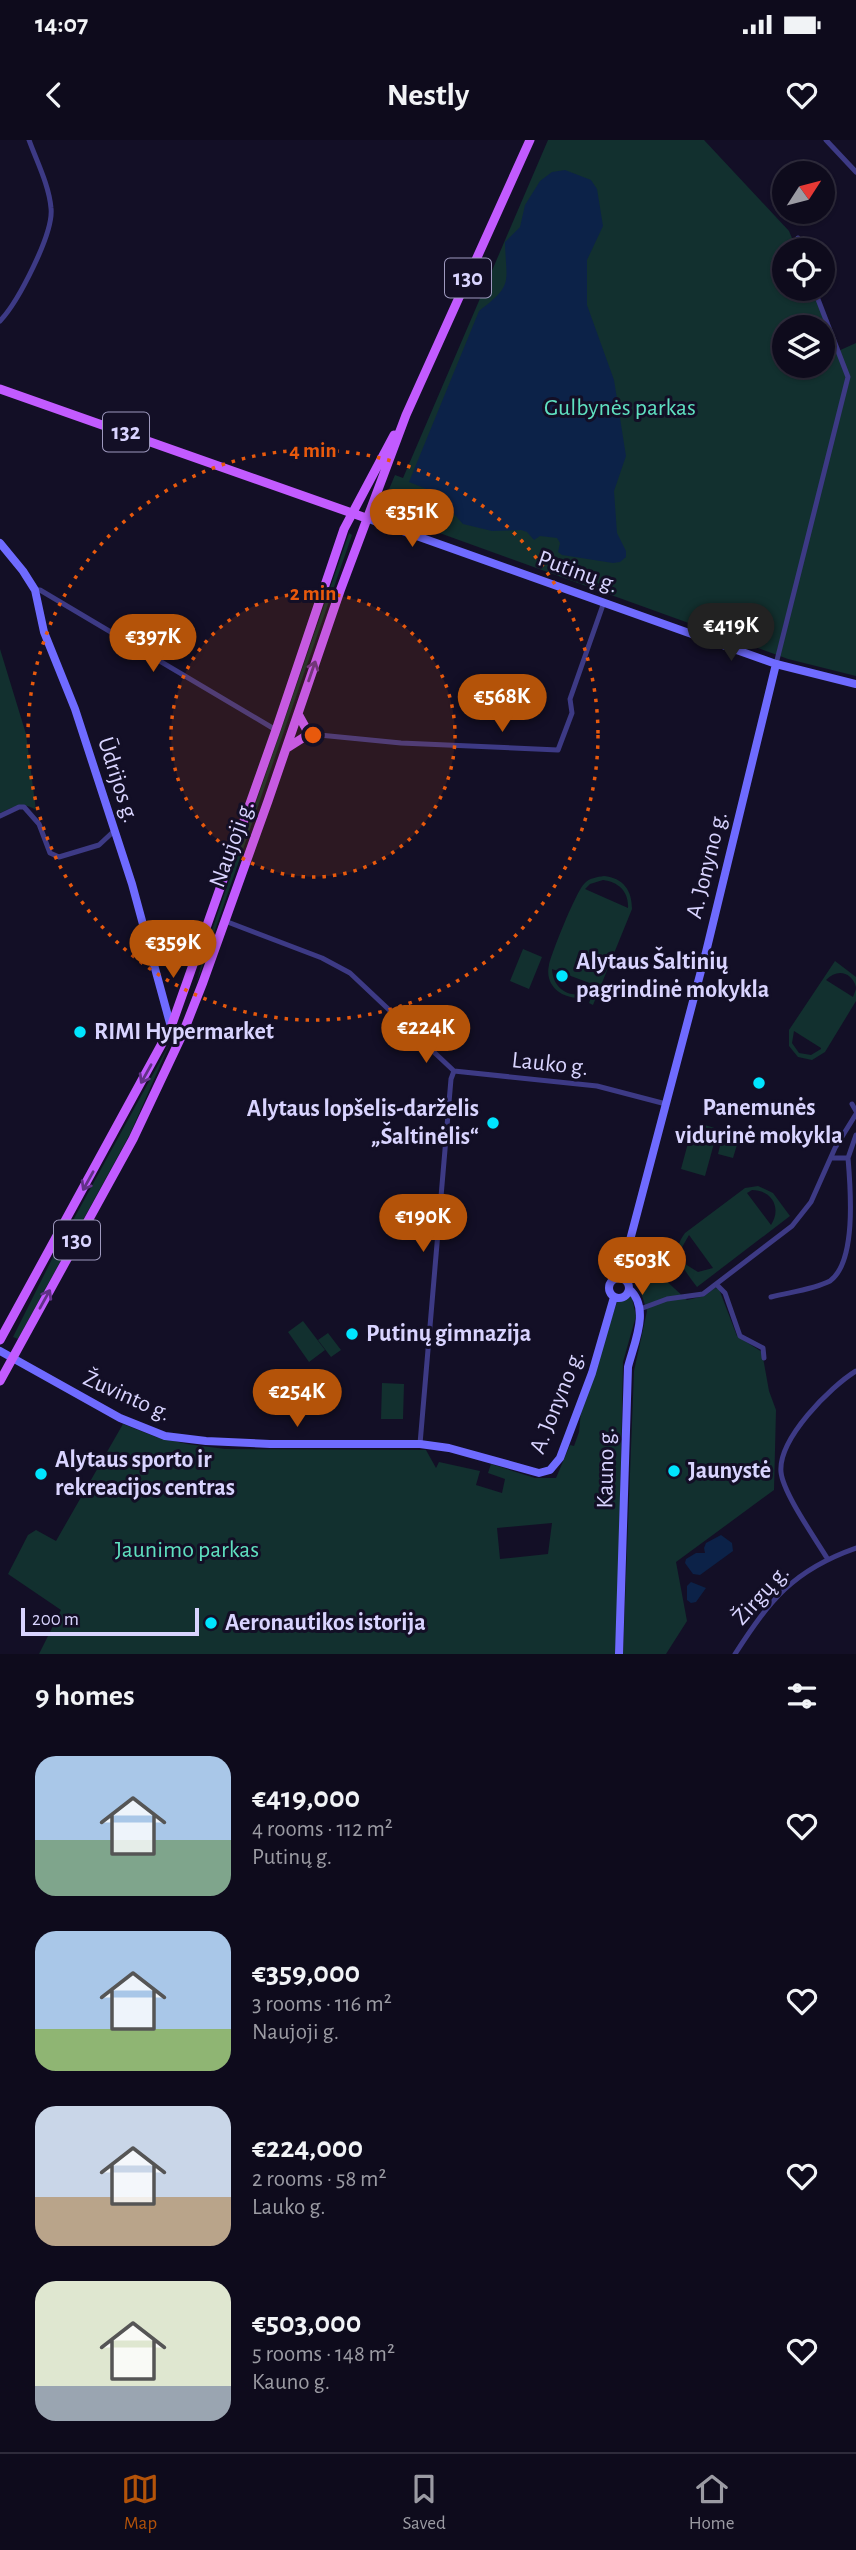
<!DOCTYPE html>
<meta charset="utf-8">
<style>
body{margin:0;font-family:"Alegreya Sans",sans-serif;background:#171425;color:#f1f3f6;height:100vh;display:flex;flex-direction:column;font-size:26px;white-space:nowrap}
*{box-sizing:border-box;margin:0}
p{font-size:23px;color:#9b9ba3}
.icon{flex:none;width:38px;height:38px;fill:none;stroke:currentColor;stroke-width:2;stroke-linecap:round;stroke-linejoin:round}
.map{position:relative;height:1514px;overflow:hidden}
.drawer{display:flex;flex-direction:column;background:#0e0b1c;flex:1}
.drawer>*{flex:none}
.needle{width:46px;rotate:54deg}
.buttons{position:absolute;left:772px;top:21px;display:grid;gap:14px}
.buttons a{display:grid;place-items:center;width:63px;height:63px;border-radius:50%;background:#0e0b1c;box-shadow:0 2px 5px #0004,0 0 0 2px #2e2b3b;font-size:35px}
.scale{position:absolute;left:21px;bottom:18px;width:178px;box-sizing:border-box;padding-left:7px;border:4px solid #d9d4ff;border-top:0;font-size:19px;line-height:24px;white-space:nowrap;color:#d9d4ff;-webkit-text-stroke:5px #130f26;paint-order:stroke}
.price{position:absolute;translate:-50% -60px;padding:0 16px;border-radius:24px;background:#b45309;color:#fff;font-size:23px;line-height:46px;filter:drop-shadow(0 2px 4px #0008)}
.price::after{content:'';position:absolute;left:50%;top:42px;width:21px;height:16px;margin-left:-10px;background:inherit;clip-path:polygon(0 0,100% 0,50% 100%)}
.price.current{background:#222;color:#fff}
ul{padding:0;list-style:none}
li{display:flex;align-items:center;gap:21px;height:175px;padding:0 35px}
li span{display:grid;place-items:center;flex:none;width:196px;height:140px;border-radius:21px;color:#555}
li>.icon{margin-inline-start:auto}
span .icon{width:84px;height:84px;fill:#fffc;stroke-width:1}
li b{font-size:30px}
h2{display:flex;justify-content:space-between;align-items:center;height:84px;padding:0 35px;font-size:30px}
.status{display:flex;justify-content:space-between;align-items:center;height:49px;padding:0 35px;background:#0e0b1c;direction:ltr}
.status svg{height:19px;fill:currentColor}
header{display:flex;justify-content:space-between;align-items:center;height:91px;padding:0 35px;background:#0e0b1c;font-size:32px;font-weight:700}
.tabs{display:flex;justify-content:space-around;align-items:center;height:98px;border-top:2px solid #2e2b3b;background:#0e0b1c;font-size:19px;color:#9b9ba3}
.tabs a{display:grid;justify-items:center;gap:4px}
.tabs .current{color:#b45309}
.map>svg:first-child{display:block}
.green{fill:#12302f;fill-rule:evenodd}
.water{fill:#0c2248}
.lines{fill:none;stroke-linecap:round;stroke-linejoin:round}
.street{stroke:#3d3a85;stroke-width:5}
.secondary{stroke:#6f6bff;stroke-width:8}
.primary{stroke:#c25bff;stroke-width:9}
.oneway{stroke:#623188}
.ring{fill:none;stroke:#e8590c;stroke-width:3.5;stroke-dasharray:3.5 7}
.poi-dot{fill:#00e5ff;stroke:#130f26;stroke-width:2.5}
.labels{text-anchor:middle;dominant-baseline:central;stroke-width:6;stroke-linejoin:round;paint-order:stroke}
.shield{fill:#130f26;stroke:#9e99be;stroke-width:2}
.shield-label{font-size:23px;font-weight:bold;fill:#d9d4ff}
.park-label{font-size:24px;fill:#5fe0c0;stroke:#130f26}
.street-label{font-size:24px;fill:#d9d4ff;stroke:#130f26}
.poi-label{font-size:24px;font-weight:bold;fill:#d9d4ff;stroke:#130f26;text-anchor:start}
.centre{fill:#e8590c;stroke:#130f26;stroke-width:3.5}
.ring-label{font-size:21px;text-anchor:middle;font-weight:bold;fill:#e8590c;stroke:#130f26;stroke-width:6;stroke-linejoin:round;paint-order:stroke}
</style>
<div class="status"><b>14:07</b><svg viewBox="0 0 49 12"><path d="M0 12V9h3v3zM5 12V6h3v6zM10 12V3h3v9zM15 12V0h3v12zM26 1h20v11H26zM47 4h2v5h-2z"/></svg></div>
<header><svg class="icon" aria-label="back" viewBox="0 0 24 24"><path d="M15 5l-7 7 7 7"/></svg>Nestly<svg class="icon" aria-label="heart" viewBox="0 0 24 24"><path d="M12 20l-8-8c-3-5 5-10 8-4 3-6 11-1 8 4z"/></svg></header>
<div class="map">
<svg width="856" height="1514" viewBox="0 0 856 1514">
<rect width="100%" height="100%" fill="#130f26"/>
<path class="green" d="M548 0H704L789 91 797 110H784V149H812L836 212 856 203V536L788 519 387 374 382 366 395 335 403 338ZM784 187H822V226H784Z
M349 393 352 395 196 845 205 810Z
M0 509 26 594 36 670C23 661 13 667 0 673Z
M604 736C623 738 632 750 632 769L593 865 589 863 592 855C572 864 543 851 549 825 552 812 576 752 584 744 589 738 597 737 604 736ZM603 740C619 742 629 752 628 768L585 749 590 744ZM552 829 595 845 596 846C578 863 553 853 552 829Z
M523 809 542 817 529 849 510 841Z
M835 821 856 837V847C852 832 837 828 826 840L853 857 856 849V861L825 912 812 920 798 917 789 906V890ZM794 891 821 908V909L811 915 799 913 792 903Z
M170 903 130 994 18 1199 13 1197 54 1115Z
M698 983 718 989 705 1036 681 1029 688 1003 692 1004Z
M724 990 740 995 733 1018 718 1014Z
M758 1046 773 1053 790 1076 697 1147C684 1129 669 1114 685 1093L745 1048ZM752 1050C772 1050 782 1068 771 1085L747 1053ZM689 1095 713 1128 698 1132 685 1124 681 1109Z
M635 1112 687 1160 704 1156 715 1148 719 1149 737 1196 762 1212 769 1251 776 1270 774 1350 676 1422 687 1481 666 1514H623L634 1231 647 1171 631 1122Z
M625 1153 632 1158 636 1176 623 1222 618 1473 615 1514H39L61 1470 8 1434 28 1395 36 1390 56 1401 123 1284 156 1297 187 1304 225 1309 426 1310 436 1328 439 1322 480 1331 476 1345 502 1353 505 1339 488 1333 491 1324 535 1338H556L570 1305 574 1306 579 1292 581 1271 619 1156ZM552 1383 548 1414 500 1419 497 1388Z
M303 1181 325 1210 309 1222 288 1192Z
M328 1193 341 1210 331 1217 318 1200Z
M382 1243 404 1244 403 1279H381Z"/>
<path class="water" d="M565 30 591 40 597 49 603 86 587 120V165L614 240 626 316 614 351 617 393 626 411V417L620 422 613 423 562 415 558 412 560 403 557 398 540 396 534 400 527 392 521 390 492 391 463 384 434 352 409 342 479 171C514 144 506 144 505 102L520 87 525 65 540 41 552 32Z
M721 1395 732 1403 733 1411 700 1435 693 1434 685 1423 686 1419 696 1413H705L704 1408 706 1403Z
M691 1442 706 1448 696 1462 691 1463 687 1460V1446Z"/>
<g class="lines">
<path class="street" d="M826 0 856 32
M798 98 800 110
M0 181C18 162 54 93 51 68 49 45 37 22 29 0
M35 450H40L276 590
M776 524 848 237 814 149
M309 594 401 603 558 610 572 573 570 559 604 462
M0 676 19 667H24L39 684 50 713 59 717 99 705 114 691
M225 781 322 818 350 833 454 931 597 946 666 964
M852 964 856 971
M848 1018 856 995
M716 1144 725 1153 740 1196 763 1208 764 1218
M771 1157C790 1152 812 1150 830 1141 856 1122 851 1053 848 1018H831
M640 1169 667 1159 703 1154 792 1086 811 1062 835 1008 856 974
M420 1304 451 939 454 931
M827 1418C815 1398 783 1353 781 1332 778 1299 830 1247 856 1231
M735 1514C770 1460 793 1430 856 1408"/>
<path class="secondary" d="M366 378 776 524 856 544
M0 403 23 431 35 450 44 492 75 569 132 744 171 887 183 893
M620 1138 706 812 776 524
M609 1148a10 10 0 1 1 20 0a10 10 0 1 1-20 0Z
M0 1211 120 1278 165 1296 206 1301 270 1304H420L449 1308 539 1333 550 1330 560 1318 592 1233 614 1157
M619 1514 628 1227C634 1203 651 1168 629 1149"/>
<path class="primary" d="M0 249 366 378
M287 608 309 594 298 574
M0 1200 171 887 276 590 344 389 394 295
M0 1241 133 999 183 893 203 842 268 661 340 451 406 275 530 0"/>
</g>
<defs><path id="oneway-shaft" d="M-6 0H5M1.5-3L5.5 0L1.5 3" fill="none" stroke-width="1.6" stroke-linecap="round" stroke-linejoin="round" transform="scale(1.75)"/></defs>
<g class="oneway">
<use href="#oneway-shaft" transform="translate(312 531) rotate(-71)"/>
<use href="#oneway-shaft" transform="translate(146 934) rotate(119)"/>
<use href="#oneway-shaft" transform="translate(88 1041) rotate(119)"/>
<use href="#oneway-shaft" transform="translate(45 1159) rotate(-61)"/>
</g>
<circle cx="313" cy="595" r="142" fill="#e8590c" fill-opacity=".12"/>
<g class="ring">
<circle cx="313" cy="595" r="142"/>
<circle cx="313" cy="595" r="285"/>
</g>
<g class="poi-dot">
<circle cx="562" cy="836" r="7"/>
<circle cx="80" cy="892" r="7"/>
<circle cx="759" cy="943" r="7"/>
<circle cx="493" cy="983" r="7"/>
<circle cx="352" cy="1194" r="7"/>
<circle cx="674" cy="1331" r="7"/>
<circle cx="41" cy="1334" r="7"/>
<circle cx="211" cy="1483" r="7"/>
</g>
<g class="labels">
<g class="shield">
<rect x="445" y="118.5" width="46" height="39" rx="5"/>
<rect x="103" y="272.5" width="46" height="39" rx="5"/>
<rect x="54" y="1080.5" width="46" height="39" rx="5"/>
</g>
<g class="shield-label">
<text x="468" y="138">130</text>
<text x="126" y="292">132</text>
<text x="77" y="1100">130</text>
</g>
<g class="park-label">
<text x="620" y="268">Gulbynės parkas</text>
<text x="187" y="1410">Jaunimo parkas</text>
</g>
<g class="street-label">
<text transform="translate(578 432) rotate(20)">Putinų g.</text>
<text transform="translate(118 640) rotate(72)">Ūdrijos g.</text>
<text transform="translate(232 704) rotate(-70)">Naujoji g.</text>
<text transform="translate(707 725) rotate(-76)">A. Jonyno g.</text>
<text transform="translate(550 924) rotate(6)">Lauko g.</text>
<text transform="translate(127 1256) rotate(24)">Žuvinto g.</text>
<text transform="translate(557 1262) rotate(-68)">A. Jonyno g.</text>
<text transform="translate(606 1328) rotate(-89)">Kauno g.</text>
<text transform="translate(761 1455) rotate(-48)">Žirgų g.</text>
</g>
<g class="poi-label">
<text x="576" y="822">Alytaus Šaltinių<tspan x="576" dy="28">pagrindinė mokykla</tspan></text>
<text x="94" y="892">RIMI Hypermarket</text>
<text x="759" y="968" text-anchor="middle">Panemunės<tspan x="759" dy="28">vidurinė mokykla</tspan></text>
<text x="479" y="969" text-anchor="end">Alytaus lopšelis-darželis<tspan x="479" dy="28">„Šaltinėlis“</tspan></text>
<text x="366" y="1194">Putinų gimnazija</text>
<text x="55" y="1320">Alytaus sporto ir<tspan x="55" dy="28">rekreacijos centras</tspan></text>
<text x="688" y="1331">Jaunystė</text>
<text x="225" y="1483">Aeronautikos istorija</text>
</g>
</g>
<circle cx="313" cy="595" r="10" class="centre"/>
<g class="ring-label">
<text x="313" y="317">4 min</text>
<text x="313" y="460">2 min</text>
</g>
</svg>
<div class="buttons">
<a><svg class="needle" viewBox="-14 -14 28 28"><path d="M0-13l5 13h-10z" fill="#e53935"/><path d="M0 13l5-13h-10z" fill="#9b9ba3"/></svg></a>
<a><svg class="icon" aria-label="locate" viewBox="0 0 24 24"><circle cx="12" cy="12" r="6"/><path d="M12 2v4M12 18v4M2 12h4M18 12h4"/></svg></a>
<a><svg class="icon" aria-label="layers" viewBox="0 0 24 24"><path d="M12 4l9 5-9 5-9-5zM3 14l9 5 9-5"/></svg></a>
</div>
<div class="scale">200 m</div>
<b class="price" style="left:412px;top:409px">€351K</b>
<b class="price current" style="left:731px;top:523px">€419K</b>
<b class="price" style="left:153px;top:534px">€397K</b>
<b class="price" style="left:502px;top:594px">€568K</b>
<b class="price" style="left:173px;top:840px">€359K</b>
<b class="price" style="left:426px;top:925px">€224K</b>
<b class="price" style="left:423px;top:1114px">€190K</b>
<b class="price" style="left:642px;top:1157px">€503K</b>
<b class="price" style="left:297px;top:1289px">€254K</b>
</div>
<section class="drawer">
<h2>9 homes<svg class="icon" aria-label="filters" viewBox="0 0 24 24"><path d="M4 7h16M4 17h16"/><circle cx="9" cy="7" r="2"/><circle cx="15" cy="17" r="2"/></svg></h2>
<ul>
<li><span style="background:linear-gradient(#a9c7e8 60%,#7fa58c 0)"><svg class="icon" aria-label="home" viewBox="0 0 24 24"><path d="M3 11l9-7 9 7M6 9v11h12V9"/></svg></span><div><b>€419,000</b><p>4 rooms · 112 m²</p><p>Putinų g.</p></div><svg class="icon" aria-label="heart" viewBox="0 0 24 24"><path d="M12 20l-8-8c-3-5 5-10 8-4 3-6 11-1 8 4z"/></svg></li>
<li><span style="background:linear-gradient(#a9c7e8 70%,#8fb573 0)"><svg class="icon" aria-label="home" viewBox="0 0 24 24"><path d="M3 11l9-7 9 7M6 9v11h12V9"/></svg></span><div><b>€359,000</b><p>3 rooms · 116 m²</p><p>Naujoji g.</p></div><svg class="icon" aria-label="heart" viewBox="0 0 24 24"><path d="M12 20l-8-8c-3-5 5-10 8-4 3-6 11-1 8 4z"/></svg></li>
<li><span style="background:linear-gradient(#c9d6e8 65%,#b9a48a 0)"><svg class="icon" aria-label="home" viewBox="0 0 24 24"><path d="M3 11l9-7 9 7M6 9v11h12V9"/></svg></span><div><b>€224,000</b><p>2 rooms · 58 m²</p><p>Lauko g.</p></div><svg class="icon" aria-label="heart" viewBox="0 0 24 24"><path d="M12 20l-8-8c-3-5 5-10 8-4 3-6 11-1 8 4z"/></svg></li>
<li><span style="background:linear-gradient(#dfe7d0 75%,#9aa5b1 0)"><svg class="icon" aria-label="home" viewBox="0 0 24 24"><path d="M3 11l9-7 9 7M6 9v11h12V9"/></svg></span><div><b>€503,000</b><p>5 rooms · 148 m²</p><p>Kauno g.</p></div><svg class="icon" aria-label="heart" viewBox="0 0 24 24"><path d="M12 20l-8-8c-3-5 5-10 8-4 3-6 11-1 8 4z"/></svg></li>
</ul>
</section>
<nav class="tabs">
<a class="current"><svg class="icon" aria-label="map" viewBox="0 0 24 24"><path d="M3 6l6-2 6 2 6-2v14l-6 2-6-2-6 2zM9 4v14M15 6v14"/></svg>Map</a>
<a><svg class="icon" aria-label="saved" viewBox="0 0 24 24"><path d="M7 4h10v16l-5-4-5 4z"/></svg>Saved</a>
<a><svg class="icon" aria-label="home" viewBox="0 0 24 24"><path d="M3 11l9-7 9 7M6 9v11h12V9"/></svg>Home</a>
</nav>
